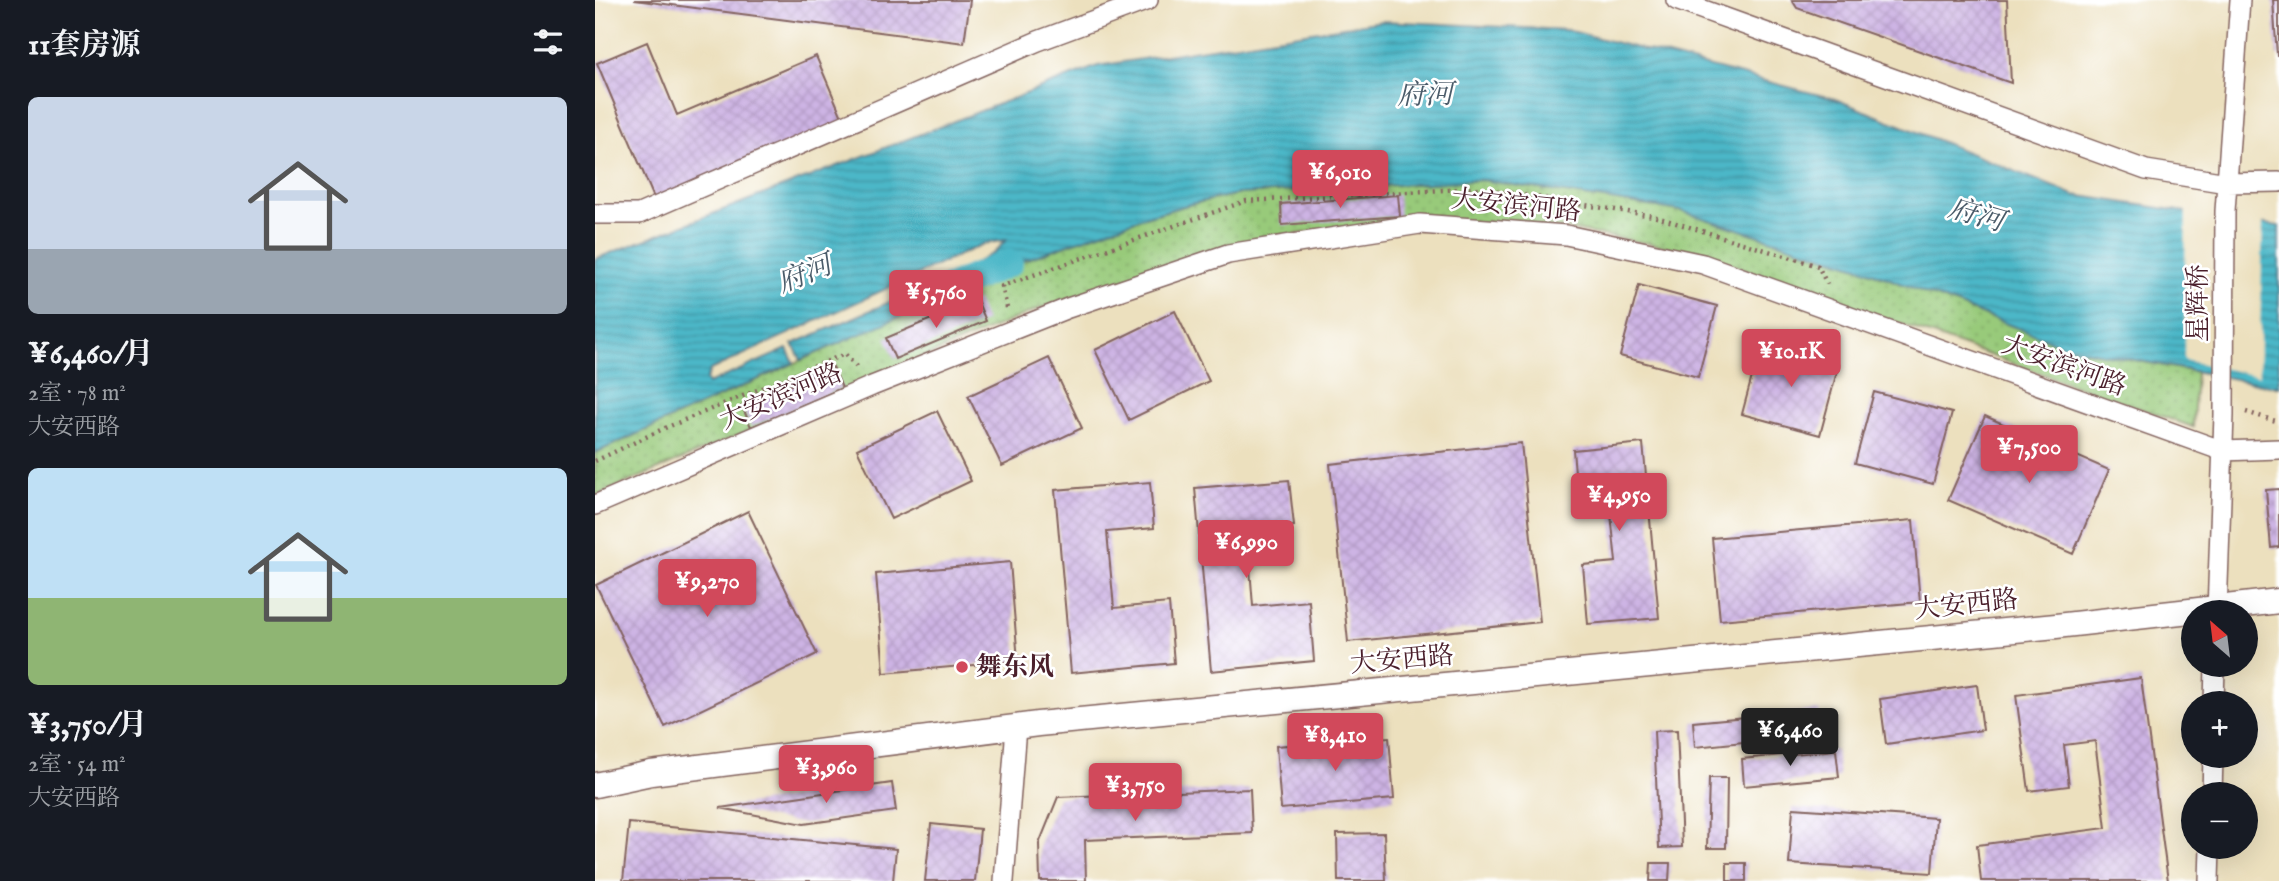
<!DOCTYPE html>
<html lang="zh">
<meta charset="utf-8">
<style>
body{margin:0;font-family:"IM FELL English","Noto Serif SC",serif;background:#242831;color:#f1f3f6;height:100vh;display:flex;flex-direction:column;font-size:26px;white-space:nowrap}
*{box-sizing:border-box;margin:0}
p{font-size:23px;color:#9ea1a6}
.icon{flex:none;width:38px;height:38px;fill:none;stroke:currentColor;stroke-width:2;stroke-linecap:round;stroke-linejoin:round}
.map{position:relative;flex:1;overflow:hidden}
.details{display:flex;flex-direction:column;background:#171b24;width:595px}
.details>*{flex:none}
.needle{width:46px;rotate:332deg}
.buttons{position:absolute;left:1586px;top:600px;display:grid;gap:14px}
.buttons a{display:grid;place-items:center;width:77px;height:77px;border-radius:50%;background:#171b24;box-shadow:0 7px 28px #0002;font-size:35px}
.price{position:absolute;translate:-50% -60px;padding:0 16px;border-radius:7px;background:#d1495b;color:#fff;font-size:23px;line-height:46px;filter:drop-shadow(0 2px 4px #0008)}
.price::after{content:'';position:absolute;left:50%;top:42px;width:21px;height:16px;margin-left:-10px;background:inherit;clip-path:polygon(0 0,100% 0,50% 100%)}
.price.selected{background:#222;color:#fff}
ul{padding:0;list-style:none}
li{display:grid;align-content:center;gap:14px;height:371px;padding:0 28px}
li span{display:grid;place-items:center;height:217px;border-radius:10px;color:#555}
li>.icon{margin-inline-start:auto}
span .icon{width:126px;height:126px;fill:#fffc;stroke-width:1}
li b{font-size:30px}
h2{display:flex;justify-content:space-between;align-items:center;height:84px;padding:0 28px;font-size:30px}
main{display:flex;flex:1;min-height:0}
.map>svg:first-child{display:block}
.park{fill:url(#park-dots);stroke:#717452;stroke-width:2}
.water{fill:url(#water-rules);stroke:#4b6b7a;stroke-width:2}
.pier{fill:#ece0be}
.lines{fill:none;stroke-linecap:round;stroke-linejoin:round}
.canal{stroke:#4cb7c8;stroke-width:28}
.building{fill:url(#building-cross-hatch)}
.minor-casing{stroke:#83635e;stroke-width:22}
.tertiary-casing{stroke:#83635e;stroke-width:27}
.path{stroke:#83635e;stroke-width:4.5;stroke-dasharray:2 5;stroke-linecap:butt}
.minor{stroke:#fff;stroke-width:19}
.tertiary{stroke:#fff;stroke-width:24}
.poi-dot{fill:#d1495b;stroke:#fff;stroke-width:2.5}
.labels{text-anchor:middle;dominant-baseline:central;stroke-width:5;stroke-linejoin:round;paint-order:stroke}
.street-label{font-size:26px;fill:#4a1f2b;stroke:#fff}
.poi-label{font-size:26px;font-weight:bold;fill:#4a1f2b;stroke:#fff;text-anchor:start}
.water-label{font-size:28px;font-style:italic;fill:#4b5c6a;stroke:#fff}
</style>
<main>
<section class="details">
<h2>11套房源<svg class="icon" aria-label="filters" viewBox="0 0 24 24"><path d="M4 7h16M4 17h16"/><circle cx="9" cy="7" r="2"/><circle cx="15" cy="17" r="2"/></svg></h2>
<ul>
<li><span style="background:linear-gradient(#c9d6e8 70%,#9aa5b1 0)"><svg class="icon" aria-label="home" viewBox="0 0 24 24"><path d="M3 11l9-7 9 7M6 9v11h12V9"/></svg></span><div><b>¥6,460/月</b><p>2室 · 78 m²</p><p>大安西路</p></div></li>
<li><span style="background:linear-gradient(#bfe0f5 60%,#8fb573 0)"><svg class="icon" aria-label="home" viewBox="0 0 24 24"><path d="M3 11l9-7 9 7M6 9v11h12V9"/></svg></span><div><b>¥3,750/月</b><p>2室 · 54 m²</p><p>大安西路</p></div></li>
</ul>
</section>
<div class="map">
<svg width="1684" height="881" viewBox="0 0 1684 881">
<defs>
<pattern id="park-dots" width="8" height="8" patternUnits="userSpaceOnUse" patternTransform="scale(1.75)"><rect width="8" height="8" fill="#98ca7a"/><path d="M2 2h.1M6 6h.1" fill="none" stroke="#84ad6a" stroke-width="1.8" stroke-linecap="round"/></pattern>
<pattern id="water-rules" width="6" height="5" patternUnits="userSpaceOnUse" patternTransform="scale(1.75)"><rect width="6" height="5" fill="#4cb7c8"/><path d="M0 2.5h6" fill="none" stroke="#4194a3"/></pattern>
<pattern id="building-cross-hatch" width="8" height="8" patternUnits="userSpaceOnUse" patternTransform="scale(1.75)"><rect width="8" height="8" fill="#cdb4e4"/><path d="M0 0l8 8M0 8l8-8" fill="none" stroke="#b29ac4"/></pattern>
</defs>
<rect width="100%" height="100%" fill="#fff"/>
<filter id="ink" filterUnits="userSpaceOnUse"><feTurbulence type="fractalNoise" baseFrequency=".0143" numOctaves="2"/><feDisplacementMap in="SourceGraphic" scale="14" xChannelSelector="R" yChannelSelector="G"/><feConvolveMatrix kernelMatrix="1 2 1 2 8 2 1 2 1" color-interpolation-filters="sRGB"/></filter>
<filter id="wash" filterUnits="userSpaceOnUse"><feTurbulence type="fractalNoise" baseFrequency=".00686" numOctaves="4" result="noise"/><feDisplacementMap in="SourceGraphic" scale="28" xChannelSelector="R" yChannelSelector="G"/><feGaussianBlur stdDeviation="1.57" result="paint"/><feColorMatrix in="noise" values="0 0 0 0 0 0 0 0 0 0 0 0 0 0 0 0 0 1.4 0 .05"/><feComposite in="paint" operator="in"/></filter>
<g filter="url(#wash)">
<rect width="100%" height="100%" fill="#ece0be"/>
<path class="park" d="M887 180 1086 211 1266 268 1472 347 1601 372 1598 427 1102 252 967 228 807 220 663 239 443 309 0 496V453L424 262 546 218 596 204 643 194Z"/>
<path class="water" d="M787 21 972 30 1240 99 1479 195 1684 226V386H1677L1472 347 1266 268 1086 211 887 180 643 194 596 204 546 218 424 262 382 283 375 266 399 253 411 240 388 244 115 370 111 380 113 384 192 349 199 363 0 453V259L503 66Z
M366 271 373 287 206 360 198 344Z"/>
<path class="pier" d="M1591 208 1668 220 1664 376 1589 360Z"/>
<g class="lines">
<path class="canal" d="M336 296 414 263"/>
</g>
<g id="blocks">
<path class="building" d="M39 0H375L369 43Z
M1197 0H1412L1416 83 1202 8Z
M1678 0H1684V56H1682Z
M52 42 82 115 221 56 250 124 61 203 2 63Z
M803 195 805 216 687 225 686 204Z
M1044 285 1122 306 1103 377 1025 356Z
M382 300 391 321 300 359 291 338Z
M580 311 614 381 534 420 500 350Z
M1166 343 1244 364 1225 435 1147 414Z
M454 358 487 428 407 466 373 396Z
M238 367 247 388 156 427 147 406Z
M1279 392 1357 413 1338 484 1260 463Z
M342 411 376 481 296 519 262 449Z
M1390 416 1514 470 1478 554 1353 500Z
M926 443 945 622 753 642 735 464Z
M1048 443 1064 618 993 624 988 565 1021 562 1016 514 984 517 978 450Z
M694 480 699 526 652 530 658 606 714 601 719 661 616 671 600 488Z
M555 482 559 528 512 532 519 608 574 603 579 663 476 673 460 490Z
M1684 489V547L1676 548 1671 490Z
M153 511 222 654 70 727 1 585Z
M1318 520 1325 602 1125 620 1117 538Z
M415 562 423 661 289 673 281 574Z
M1546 678 1573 881H1386L1382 845 1511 828 1500 741 1469 745 1474 786 1434 791 1421 695Z
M1382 685 1388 730 1291 744 1285 699Z
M1224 710 1226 734 1100 747 1098 722Z
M1082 730 1087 847 1064 848 1059 731Z
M794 737 799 799 686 809 681 746Z
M1241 750 1244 777 1149 786 1147 759Z
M1114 778H1132L1131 848H1112Z
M297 783 301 811 209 824 125 808Z
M655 789 657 833 490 840 491 881H445L444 844 463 797Z
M1198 808 1341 818 1337 873 1194 864Z
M34 823 301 849 298 881H28Z
M336 824 385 829 380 881H330Z
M789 833 791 881H743L742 834Z
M1056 863H1075L1074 881H1055Z
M1132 863H1151V881H1132Z"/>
</g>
</g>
<g filter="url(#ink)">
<use href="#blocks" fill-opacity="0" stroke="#83635e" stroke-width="2"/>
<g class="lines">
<g class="minor-casing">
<path id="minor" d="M1081 0 1551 170 1632 183 1684 182
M0 214H44L443 41 553 0
M0 505 277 386 473 308 633 254 825 224 971 235 1108 264 1628 451 1684 449
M1622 612 1629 415 1630 211 1645 0
M1619 704 1620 665
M1617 794 1618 756
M409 881 421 727
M1614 881 1615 847"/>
</g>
<g class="tertiary-casing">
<path id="tertiary" d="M0 785 56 773 443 724 1461 626 1684 601"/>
</g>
<path class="path" d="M412 308 407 286 651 201 885 188 1058 216 1223 266 1232 284
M1651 412 1684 422
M0 461 70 428 250 354 264 370"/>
<use href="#minor" class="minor"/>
<use href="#tertiary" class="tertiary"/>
</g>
</g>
<circle class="poi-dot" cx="367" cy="667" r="7"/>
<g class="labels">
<g class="street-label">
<text transform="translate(921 206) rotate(6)">大安滨河路</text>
<text transform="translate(1603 303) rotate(-90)">星辉桥</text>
<text transform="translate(1469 366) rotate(20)">大安滨河路</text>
<text transform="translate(186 397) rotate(-23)">大安滨河路</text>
<text transform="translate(1371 605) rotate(-6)">大安西路</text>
<text transform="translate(807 660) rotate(-5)">大安西路</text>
</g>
<g class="poi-label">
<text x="381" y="667">舞东风</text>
</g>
<g class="water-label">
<text transform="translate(830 96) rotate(-1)">府河</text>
<text transform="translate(1381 216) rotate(16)">府河</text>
<text transform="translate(210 275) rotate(-22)">府河</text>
</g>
</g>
</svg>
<div class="buttons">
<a><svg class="needle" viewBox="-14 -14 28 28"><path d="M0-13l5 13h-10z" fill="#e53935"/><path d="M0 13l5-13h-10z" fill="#9ea1a6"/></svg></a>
<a>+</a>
<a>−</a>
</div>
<b class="price" style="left:745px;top:210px">¥6,010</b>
<b class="price" style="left:341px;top:330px">¥5,760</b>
<b class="price" style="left:1196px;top:389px">¥10.1K</b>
<b class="price" style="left:1434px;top:485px">¥7,500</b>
<b class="price" style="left:1024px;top:533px">¥4,950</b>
<b class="price" style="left:651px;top:580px">¥6,990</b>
<b class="price" style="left:112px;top:619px">¥9,270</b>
<b class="price selected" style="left:1195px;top:768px">¥6,460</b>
<b class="price" style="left:740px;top:773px">¥8,410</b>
<b class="price" style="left:231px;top:805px">¥3,960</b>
<b class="price" style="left:540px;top:823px">¥3,750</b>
</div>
</main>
